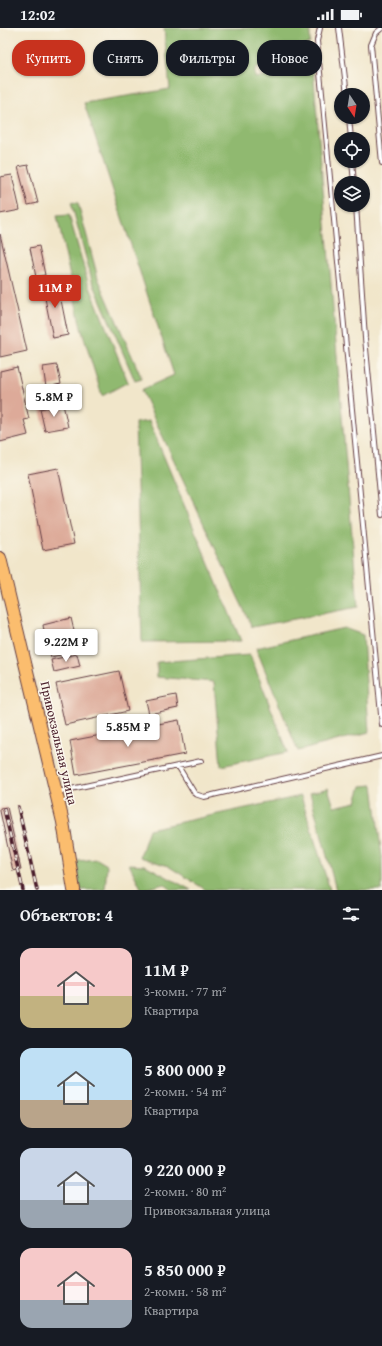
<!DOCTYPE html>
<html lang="ru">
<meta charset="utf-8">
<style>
body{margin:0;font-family:"Gentium Book Plus",serif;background:#20242c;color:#f1f3f6;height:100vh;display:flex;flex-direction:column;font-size:15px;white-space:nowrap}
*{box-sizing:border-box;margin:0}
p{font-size:13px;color:#9ea1a6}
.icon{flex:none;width:22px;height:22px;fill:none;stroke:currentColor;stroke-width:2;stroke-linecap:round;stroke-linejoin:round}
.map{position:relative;height:862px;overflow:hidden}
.details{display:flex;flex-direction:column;background:#171b24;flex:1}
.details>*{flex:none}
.hud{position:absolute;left:12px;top:12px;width:358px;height:36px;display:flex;gap:8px}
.needle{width:26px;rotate:168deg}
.fabs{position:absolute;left:334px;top:60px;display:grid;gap:8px}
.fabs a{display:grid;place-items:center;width:36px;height:36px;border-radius:50%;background:#171b24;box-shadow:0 1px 3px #0004;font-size:20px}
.price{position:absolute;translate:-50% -34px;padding:0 9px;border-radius:4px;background:#fff;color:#222;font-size:13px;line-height:26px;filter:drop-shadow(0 1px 2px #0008)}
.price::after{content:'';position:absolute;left:50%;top:24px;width:12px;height:9px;margin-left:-6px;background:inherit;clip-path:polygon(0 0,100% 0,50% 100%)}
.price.on{background:#c8321e;color:#fff}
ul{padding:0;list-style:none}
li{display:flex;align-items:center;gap:12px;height:100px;padding:0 20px}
li span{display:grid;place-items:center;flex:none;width:112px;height:80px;border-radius:12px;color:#555}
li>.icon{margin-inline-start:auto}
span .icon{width:48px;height:48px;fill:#fffc;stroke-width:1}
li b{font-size:17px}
h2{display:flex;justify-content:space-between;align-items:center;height:48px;padding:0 20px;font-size:17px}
.chip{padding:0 14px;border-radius:16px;background:#171b24;box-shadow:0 1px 3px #0004;font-size:14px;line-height:36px}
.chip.on{background:#c8321e;color:#fff}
.status{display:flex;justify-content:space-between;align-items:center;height:28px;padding:0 20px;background:#171b24;direction:ltr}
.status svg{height:11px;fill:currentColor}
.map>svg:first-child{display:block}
.forest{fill:#90b970;stroke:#6d6c4e}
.building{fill:#da9}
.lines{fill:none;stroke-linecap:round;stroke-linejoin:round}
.lane-casing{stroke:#633d43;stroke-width:6}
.primary-casing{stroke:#633d43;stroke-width:14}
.lane{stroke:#fff;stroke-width:4}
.primary{stroke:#fbbd6e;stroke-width:12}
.rail-casing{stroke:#4a1f2b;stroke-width:3.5}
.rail{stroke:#fbf7ec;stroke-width:2;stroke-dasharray:6;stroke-linecap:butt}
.labels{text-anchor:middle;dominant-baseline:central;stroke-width:3;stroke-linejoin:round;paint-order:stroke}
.street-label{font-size:13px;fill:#4a1f2b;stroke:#fbf7ec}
</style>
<div class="status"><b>12:02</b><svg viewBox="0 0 49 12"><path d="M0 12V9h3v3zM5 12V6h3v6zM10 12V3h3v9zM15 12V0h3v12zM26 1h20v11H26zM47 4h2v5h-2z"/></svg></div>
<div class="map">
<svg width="382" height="862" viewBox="0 0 382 862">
<rect width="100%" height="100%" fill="#fbf7ec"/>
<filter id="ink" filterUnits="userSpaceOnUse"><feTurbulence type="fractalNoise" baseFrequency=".025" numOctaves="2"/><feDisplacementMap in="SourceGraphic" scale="8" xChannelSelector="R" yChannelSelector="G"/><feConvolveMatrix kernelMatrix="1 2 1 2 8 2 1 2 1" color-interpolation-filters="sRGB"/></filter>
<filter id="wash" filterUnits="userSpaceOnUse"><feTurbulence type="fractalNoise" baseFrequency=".012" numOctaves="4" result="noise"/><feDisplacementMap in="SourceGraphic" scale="16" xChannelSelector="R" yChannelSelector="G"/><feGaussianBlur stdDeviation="0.9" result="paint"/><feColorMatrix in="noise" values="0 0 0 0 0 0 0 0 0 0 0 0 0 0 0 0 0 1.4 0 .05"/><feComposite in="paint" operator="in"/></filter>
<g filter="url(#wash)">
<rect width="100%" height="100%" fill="#f1e6ca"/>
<path class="forest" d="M164 0H310V15L255 41V50L313 40 358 579 252 599 141 362 174 347 84 75 170 61Z
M71 174 78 175 98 250 142 351 135 353 92 252Z
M69 187 88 254 128 354 102 368 81 300 57 188Z
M149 393 241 613 142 614 135 395Z
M344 600 363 607 369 704 298 723 256 620Z
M250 627 288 724 221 738 214 654 157 649V634Z
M373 757 382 830V862H336L310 765 328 760 334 779 356 774 361 758Z
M301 768 330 862H206L168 838 140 829 149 801Z
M97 831 107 837 105 862H80L77 833Z
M129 836 145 837 191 862H172L164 856 142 862Z"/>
<g id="blocks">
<path class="building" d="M28 137 38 175 28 177 18 139Z
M12 147 20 182 0 186V149Z
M0 206 27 323 0 329Z
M39 218 45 247 36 249 30 220Z
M57 252 68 307 53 310 42 255Z
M57 337 61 356 46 359 43 339Z
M17 339 29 391 24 392 28 407 0 414V343Z
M63 376 68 399 45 403 40 381Z
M58 440 74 516 43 522 28 446Z
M71 590 74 603 45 609 43 597Z
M75 607 79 623 51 629 47 614Z
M77 626 80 638 54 644 51 632Z
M119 643 128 683 65 697 56 656Z
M176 667 178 680 149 686 146 673Z
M179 692 185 726 76 747 70 713Z
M7 779 21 841 13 843 0 783V780Z"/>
</g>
</g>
<g filter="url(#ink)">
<use href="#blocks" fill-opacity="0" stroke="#633d43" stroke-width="1"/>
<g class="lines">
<g class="lane-casing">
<path id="lane" d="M320 0 317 13 382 697
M339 0 347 67
M382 0 376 5 371 17 382 135
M349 89 351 111
M352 133 354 155
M356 177 365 310 382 487
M178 738 195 766 204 769 382 728
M57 764 201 733"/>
</g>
<g class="primary-casing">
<path id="primary" d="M0 530 63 794 74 862"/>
</g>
<use href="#lane" class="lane"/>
<use href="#primary" class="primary"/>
<g class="rail-casing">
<path id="rail" d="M18 779 37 862
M4 781 23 862"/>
</g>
<use href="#rail" class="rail"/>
</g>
</g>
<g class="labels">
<g class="street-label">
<text transform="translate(59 715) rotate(77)">Привокзальная улица</text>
</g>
</g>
</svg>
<div class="fabs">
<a><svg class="needle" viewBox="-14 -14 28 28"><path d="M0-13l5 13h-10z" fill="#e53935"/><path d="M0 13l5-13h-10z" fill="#9ea1a6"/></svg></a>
<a><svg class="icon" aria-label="locate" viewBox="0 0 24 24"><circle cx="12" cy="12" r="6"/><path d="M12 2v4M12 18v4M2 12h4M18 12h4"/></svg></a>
<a><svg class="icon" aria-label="layers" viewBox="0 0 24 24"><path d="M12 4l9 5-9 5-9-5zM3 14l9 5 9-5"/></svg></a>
</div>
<b class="price on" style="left:55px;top:281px">11M ₽</b>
<b class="price" style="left:54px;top:390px">5.8M ₽</b>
<b class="price" style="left:66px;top:635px">9.22M ₽</b>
<b class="price" style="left:128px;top:720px">5.85M ₽</b>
<div class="hud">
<a class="chip on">Купить</a>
<a class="chip">Снять</a>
<a class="chip">Фильтры</a>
<a class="chip">Новое</a>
</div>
</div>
<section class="details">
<h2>Объектов: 4<svg class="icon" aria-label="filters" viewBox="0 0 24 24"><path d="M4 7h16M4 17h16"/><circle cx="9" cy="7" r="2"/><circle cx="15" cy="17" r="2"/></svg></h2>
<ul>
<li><span style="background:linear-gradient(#f6c9c9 60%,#c2b280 0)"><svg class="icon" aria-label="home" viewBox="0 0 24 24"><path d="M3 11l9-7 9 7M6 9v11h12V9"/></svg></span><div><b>11M ₽</b><p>3-комн. · 77 m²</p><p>Квартира</p></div></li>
<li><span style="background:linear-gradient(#bfe0f5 65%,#b9a48a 0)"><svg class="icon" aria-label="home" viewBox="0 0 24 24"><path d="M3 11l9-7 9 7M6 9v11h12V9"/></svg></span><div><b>5 800 000 ₽</b><p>2-комн. · 54 m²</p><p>Квартира</p></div></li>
<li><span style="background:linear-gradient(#c9d6e8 65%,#9aa5b1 0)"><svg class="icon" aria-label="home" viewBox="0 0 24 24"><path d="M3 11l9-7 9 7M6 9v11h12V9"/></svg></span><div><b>9 220 000 ₽</b><p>2-комн. · 80 m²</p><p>Привокзальная улица</p></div></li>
<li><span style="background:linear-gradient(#f6c9c9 65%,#9aa5b1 0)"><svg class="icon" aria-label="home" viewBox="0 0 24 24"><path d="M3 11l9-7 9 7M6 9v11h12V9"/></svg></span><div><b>5 850 000 ₽</b><p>2-комн. · 58 m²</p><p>Квартира</p></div></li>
</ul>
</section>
